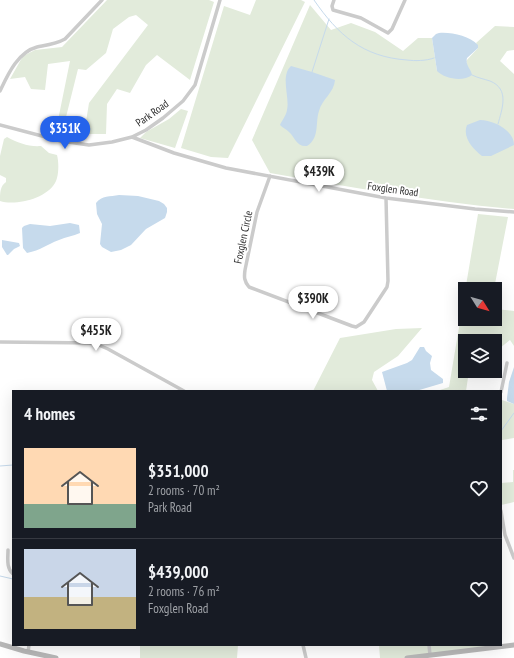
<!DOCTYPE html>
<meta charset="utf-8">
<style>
body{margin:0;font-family:"PT Sans Narrow",sans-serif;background:#242831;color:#f1f3f6;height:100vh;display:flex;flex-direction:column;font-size:15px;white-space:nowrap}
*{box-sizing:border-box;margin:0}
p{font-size:13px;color:#9ea1a6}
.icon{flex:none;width:22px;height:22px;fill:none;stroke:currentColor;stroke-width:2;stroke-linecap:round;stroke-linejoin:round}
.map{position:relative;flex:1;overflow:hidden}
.panel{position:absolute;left:12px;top:390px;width:490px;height:256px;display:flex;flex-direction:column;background:#171b24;border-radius:0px;box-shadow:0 4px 16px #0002}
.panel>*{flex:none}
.needle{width:26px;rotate:127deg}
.buttons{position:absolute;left:458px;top:282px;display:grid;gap:8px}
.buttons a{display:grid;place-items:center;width:44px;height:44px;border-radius:0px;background:#171b24;box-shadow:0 4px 16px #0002;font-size:20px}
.price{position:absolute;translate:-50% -34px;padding:0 9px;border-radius:14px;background:#fff;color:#222;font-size:13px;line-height:26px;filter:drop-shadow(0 1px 2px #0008)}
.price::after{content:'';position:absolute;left:50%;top:24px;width:12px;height:9px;margin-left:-6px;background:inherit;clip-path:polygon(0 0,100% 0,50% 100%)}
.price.on{background:#2563eb;color:#fff}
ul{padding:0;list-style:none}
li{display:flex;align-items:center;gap:12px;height:100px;padding:0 12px}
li+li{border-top:1px solid #363941}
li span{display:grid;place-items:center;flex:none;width:112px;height:80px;border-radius:0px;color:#555}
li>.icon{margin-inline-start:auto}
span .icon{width:48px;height:48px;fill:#fffc;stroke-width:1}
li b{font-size:17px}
h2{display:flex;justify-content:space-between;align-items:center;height:48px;padding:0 12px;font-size:17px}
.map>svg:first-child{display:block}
.green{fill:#e2ebdb}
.water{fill:#c6daec}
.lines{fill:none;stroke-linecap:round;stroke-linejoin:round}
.stream{stroke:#c6daec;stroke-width:1}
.street{stroke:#cbcbcb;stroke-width:3.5}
.secondary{stroke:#b8b8b8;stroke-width:5}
.labels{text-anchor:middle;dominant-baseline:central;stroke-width:4;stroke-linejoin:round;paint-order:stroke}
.street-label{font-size:11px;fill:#2e2e2e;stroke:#fff}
</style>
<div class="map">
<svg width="514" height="658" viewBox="0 0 514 658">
<rect width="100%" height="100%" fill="#fff"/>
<path class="green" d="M107 0H209L214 2 190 80 157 55 146 65 130 93 117 89 107 104 106 134H84L89 103 148 25 136 15 129 17 113 29 106 53 86 70 78 69 60 141 54 140 70 61 48 64 45 90 31 89 25 77 10 79 23 56 35 50 62 47Z
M256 0H301L305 2 228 158 211 157 181 148 224 6 250 15Z
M310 5 331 30 351 23 375 32 403 51 418 38H432L437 71 467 64 466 61 478 48 476 43 495 26 514 27V50L507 51 500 61 514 74V209C432 202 351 187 270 173L252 140Z
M181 109 188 111 175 148 140 138 146 132 169 119Z
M7 137C18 143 29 147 41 146L49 153 57 155C59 162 59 177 55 183 46 199 15 206 0 201 0 193 0 186 6 182V178L0 175V156L4 139Z
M478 214 508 217 494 289H465V319H495V309L514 311V346L510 340 495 352V341H465V371H469L466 391H437L449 387Z
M422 328 398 356 374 372 372 380 378 391H313L340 338 396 329Z
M502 400 514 404V438L502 440 501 403Z
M513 470H514V502L501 505V483L513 482Z
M140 645H238L237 658H140Z
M379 645H496L407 658H380Z"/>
<path class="water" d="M439 33C452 32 469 36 478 45V48L467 58C465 65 471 69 472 75 463 82 445 79 437 71L432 38 436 34Z
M291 66 312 72 335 80C334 93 322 99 319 111 315 123 320 138 307 146 296 147 295 137 289 132 286 129 283 128 280 125 282 120 286 116 287 110 290 97 280 76 291 66Z
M480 120C493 120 514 130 514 145L491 156H482C473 149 462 137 467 125Z
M119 195 138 196 159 201 164 204 167 208V212L165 218 146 229 131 245 121 250 111 252 102 247 100 244 102 224 97 214 96 203C102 195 110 197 119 195Z
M70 223 79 225 80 233C73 236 66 237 59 240 46 245 41 250 27 253L23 248 22 228 24 226 30 224 50 226Z
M2 240 19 243 20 246 14 249 8 255H7L2 247Z
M420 347H424L426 351 432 356 430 363 431 370 443 379V383L416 391H387L382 372 407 363 412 360Z
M514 367V404L507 401V398L509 382Z"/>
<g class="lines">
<path class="stream" d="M314 0C338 35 363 57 407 60 415 61 426 61 434 58
M312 72 329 19
M472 75C478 78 484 79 490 81 510 89 502 109 498 124
M501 431 514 413
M0 466 13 465
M0 576 13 579"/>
<path class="street" d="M334 0 332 6 333 10 361 18 388 33 392 29 405 0
M0 91C8 74 18 52 37 47 47 45 56 44 65 39L102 0
M0 125 61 141 89 145 112 142 132 137 146 130 163 118 183 101 195 85 220 0
M132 137 174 153 226 168 386 198 475 209 514 212
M270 176 257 212 245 270C244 277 244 281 249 287L352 326 356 327 364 322 387 287 388 281 386 198
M0 342 94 343 108 349 184 391
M501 392 507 363
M501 511 505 535 514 558
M8 550C8 558 6 568 13 574
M303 645 306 658
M429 645 430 655
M28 652 29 645"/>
<path class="secondary" d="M0 644 24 651 56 658
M407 658 514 645"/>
</g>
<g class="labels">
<g class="street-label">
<text transform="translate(152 113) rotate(-35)">Park Road</text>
<text transform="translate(393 189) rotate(8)">Foxglen Road</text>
<text transform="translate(243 237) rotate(-78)">Foxglen Circle</text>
</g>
</g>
</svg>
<div class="buttons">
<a><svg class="needle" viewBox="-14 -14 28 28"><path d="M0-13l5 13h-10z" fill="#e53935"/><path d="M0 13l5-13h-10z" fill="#9ea1a6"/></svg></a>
<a><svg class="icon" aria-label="layers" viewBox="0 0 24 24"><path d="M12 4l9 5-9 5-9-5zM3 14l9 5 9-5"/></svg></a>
</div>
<b class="price on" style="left:65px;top:150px">$351K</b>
<b class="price" style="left:319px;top:193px">$439K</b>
<b class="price" style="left:313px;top:320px">$390K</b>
<b class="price" style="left:96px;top:352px">$455K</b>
<section class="panel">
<h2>4 homes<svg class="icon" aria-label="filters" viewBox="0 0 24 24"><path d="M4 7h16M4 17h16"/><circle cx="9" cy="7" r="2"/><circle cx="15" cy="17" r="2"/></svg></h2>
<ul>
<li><span style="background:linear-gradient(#ffd9b3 70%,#7fa58c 0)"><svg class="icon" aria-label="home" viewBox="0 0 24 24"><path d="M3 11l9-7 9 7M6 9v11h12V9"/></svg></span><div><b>$351,000</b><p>2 rooms · 70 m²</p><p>Park Road</p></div><svg class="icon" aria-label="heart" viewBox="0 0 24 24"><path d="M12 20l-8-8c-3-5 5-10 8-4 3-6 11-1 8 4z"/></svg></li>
<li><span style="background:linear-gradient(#c9d6e8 60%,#c2b280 0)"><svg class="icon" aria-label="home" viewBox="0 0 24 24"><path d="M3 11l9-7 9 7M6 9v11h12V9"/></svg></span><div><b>$439,000</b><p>2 rooms · 76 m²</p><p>Foxglen Road</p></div><svg class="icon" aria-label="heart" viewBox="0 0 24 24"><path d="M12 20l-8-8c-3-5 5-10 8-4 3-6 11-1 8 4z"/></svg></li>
</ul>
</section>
</div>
